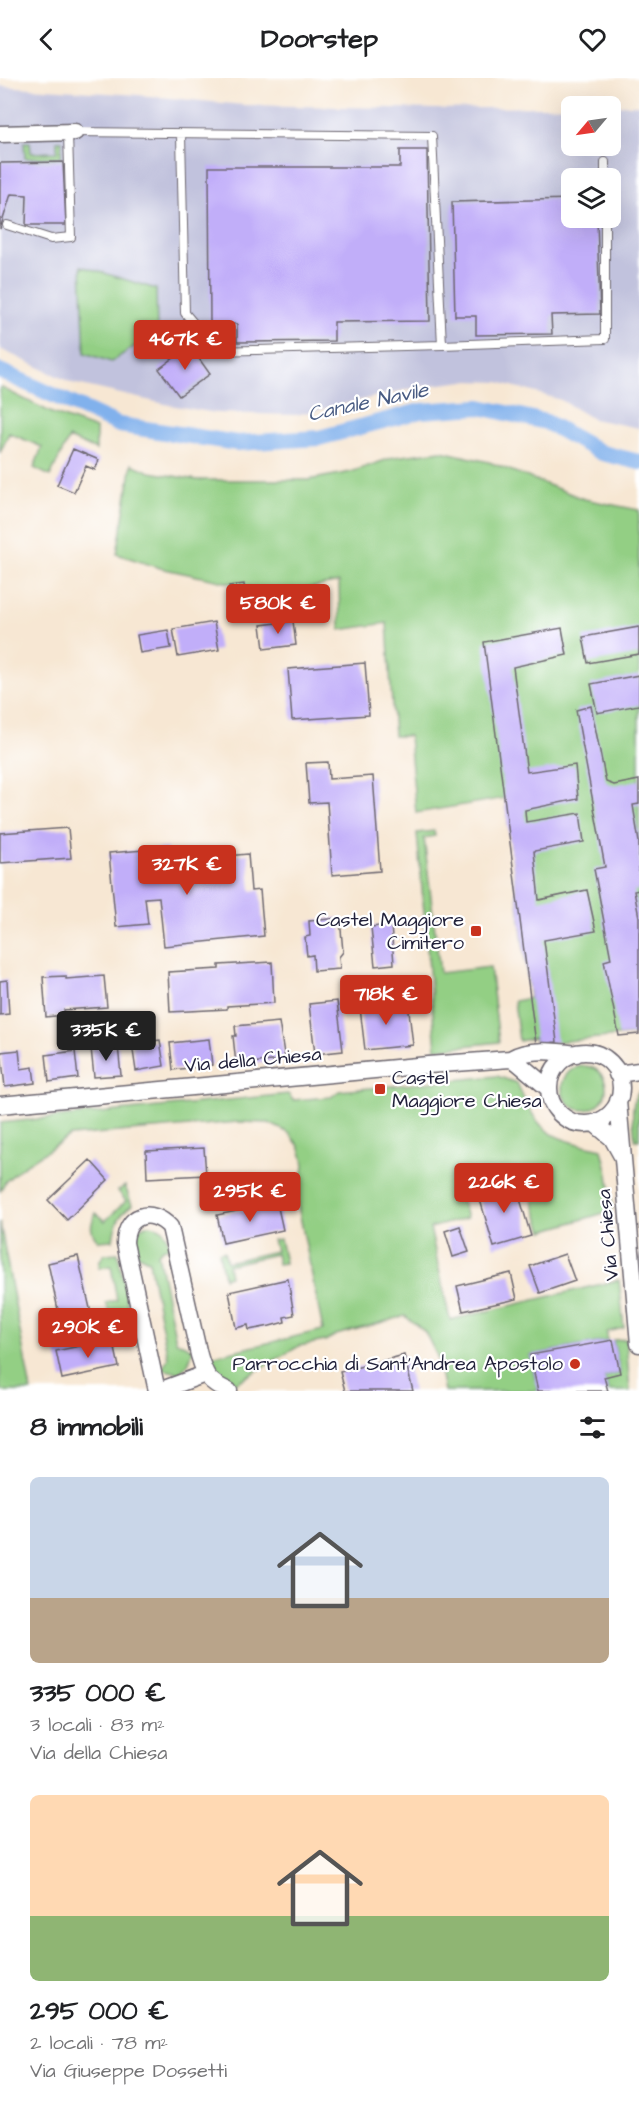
<!DOCTYPE html>
<html lang="it">
<meta charset="utf-8">
<style>
body{margin:0;font-family:"Architects Daughter",sans-serif;background:#f2f2f2;color:#202124;height:100vh;display:flex;flex-direction:column;font-size:22px;white-space:nowrap}
*{box-sizing:border-box;margin:0}
p{font-size:20px;color:#757577}
.icon{flex:none;width:33px;height:33px;fill:none;stroke:currentColor;stroke-width:2;stroke-linecap:round;stroke-linejoin:round}
.map{position:relative;height:1313px;overflow:hidden}
.drawer{display:flex;flex-direction:column;background:#fff;flex:1}
.drawer>*{flex:none}
.needle{width:39px;rotate:241deg}
.fabs{position:absolute;left:561px;top:18px;display:grid;gap:12px}
.fabs a{display:grid;place-items:center;width:60px;height:60px;border-radius:9px;background:#fff;box-shadow:0 6px 24px #0002;font-size:30px}
.price{position:absolute;translate:-50% -51px;padding:0 14px;border-radius:6px;background:#c8321e;color:#fff;font-size:20px;line-height:39px;filter:drop-shadow(0 2px 3px #0008)}
.price::after{content:'';position:absolute;left:50%;top:36px;width:18px;height:14px;margin-left:-9px;background:inherit;clip-path:polygon(0 0,100% 0,50% 100%)}
.price.selected{background:#222;color:#fff}
ul{padding:0;list-style:none}
li{display:grid;align-content:center;gap:12px;height:318px;padding:0 30px}
li span{display:grid;place-items:center;height:186px;border-radius:9px;color:#555}
li>.icon{margin-inline-start:auto}
span .icon{width:108px;height:108px;fill:#fffc;stroke-width:1}
li b{font-size:26px}
h2{display:flex;justify-content:space-between;align-items:center;height:72px;padding:0 30px;font-size:26px}
header{display:flex;justify-content:space-between;align-items:center;height:78px;padding:0 30px;background:#fff;font-size:27px;font-weight:800}
.map>svg:first-child{display:block}
.industrial{fill:#c1c2dd;fill-rule:evenodd}
.green{fill:#93cf84;stroke:#5a7860;stroke-width:1.5}
.lines{fill:none;stroke-linecap:round;stroke-linejoin:round}
.canal{stroke:#81b1ec;stroke-width:16}
.building{fill:#c1aef9}
.lane-casing{stroke:#6d6770;stroke-width:10}
.street-casing{stroke:#6d6770;stroke-width:19}
.lane{stroke:#fff;stroke-width:8}
.street{stroke:#fff;stroke-width:16}
.poi-dot{fill:#c8321e;stroke:#fff;stroke-width:2}
.labels{text-anchor:middle;dominant-baseline:central;stroke-width:4.5;stroke-linejoin:round;paint-order:stroke}
.poi-label{font-size:20px;fill:#22223b;stroke:#fff;text-anchor:end}
.street-label{font-size:20px;fill:#22223b;stroke:#fff}
.water-label{font-size:21px;font-style:italic;fill:#485b82;stroke:#fff}
</style>
<header><svg class="icon" aria-label="back" viewBox="0 0 24 24"><path d="M15 5l-7 7 7 7"/></svg>Doorstep<svg class="icon" aria-label="heart" viewBox="0 0 24 24"><path d="M12 20l-8-8c-3-5 5-10 8-4 3-6 11-1 8 4z"/></svg></header>
<div class="map">
<svg width="639" height="1313" viewBox="0 0 639 1313">
<rect width="100%" height="100%" fill="#fff"/>
<filter id="ink" filterUnits="userSpaceOnUse"><feTurbulence type="fractalNoise" baseFrequency=".0167" numOctaves="2"/><feDisplacementMap in="SourceGraphic" scale="12" xChannelSelector="R" yChannelSelector="G"/><feConvolveMatrix kernelMatrix="1 2 1 2 8 2 1 2 1" color-interpolation-filters="sRGB"/></filter>
<filter id="wash" filterUnits="userSpaceOnUse"><feTurbulence type="fractalNoise" baseFrequency=".008" numOctaves="4" result="noise"/><feDisplacementMap in="SourceGraphic" scale="24" xChannelSelector="R" yChannelSelector="G"/><feGaussianBlur stdDeviation="1.35" result="paint"/><feColorMatrix in="noise" values="0 0 0 0 0 0 0 0 0 0 0 0 0 0 0 0 0 1.4 0 .05"/><feComposite in="paint" operator="in"/></filter>
<g filter="url(#wash)">
<rect width="100%" height="100%" fill="#f7e7d3"/>
<path class="industrial" d="M0 8 138 17 244 27 436 31 639 27V350L593 341 561 322 498 304 465 303 418 309 296 337 216 335 169 327 72 305 0 271ZM572 28H610V68H572ZM572 100H610V140H572Z"/>
<path class="green" d="M57 63H62L61 79 25 80 24 64H30L31 75 57 74Z
M81 188 156 211 157 253 111 284 85 275Z
M0 309 52 335 96 351V372L69 360 50 398 34 390 42 369 9 355 0 375Z
M441 373 489 384 584 421 639 432V956L536 966 535 960 519 963 514 923 530 920 505 720 416 735 409 658H394L387 545 340 552 339 504 281 516 160 490 117 476 132 386 150 394 197 402H308L351 394 394 379Z
M434 753 435 758 424 760 440 895 490 889 499 964 436 971 417 755Z
M562 1010a22 22 0 1 1 44 0a22 22 0 1 1-44 0Z
M497 998 517 1005C524 1020 531 1038 544 1050 557 1063 585 1067 602 1071L608 1096 613 1130 604 1135 543 1153 525 1100 461 1121 467 1140 430 1150 450 1242 619 1202 624 1250 607 1254V1263L530 1277 538 1313H444L437 1278 425 1254 405 1238 336 1257 325 1263 299 1268 234 1306 218 1297 208 1279 323 1252 297 1123 304 1089 303 1080 299 1068 289 1055 269 1045 238 1044 70 1058 22 1089 5 1104 0 1114V1045L288 1016 293 1022 331 1019 339 1013Z
M639 1013V1062H635C634 1047 629 1026 639 1013Z
M125 1108 132 1127C119 1136 115 1146 113 1162L99 1163C89 1154 90 1146 96 1135L105 1143 126 1123 118 1113Z
M0 1145 31 1313H0Z
M145 1147C164 1147 165 1153 170 1169L162 1171 158 1176 176 1263 193 1271C190 1283 188 1289 178 1295L162 1291 168 1280 149 1183 133 1173 132 1159 137 1152Z
M280 1161 285 1185 278 1186 276 1176 228 1187 230 1198 224 1200 219 1174 224 1173 227 1184 276 1173 273 1162Z
M118 1175 128 1229 109 1233 106 1225 117 1222 111 1188 99 1190 100 1182 105 1176Z
M626 1261 630 1313H608L604 1299 620 1295 613 1262Z"/>
<g class="lines">
<path class="canal" d="M0 293 119 347 237 365 319 360 420 333 480 329 546 344 602 375 639 384"/>
</g>
<g id="blocks">
<path class="building" d="M400 72H427L430 243 334 244V263L237 264V246H210L209 89H400Z
M63 84 66 147H26L27 117 11 116 0 151V85Z
M572 121V140H597L600 236 551 237 552 256 476 257V238H455L452 124Z
M190 268 210 296 179 318 159 291Z
M73 371 99 382 95 392 86 388 74 414 57 407Z
M244 506 247 529 232 531 229 508Z
M293 543 296 567 264 571 261 547Z
M214 544 219 572 178 579 173 551Z
M639 549V576L588 585 583 559Z
M562 550 567 577 513 589 527 694 575 687 578 721 525 732 526 744 580 735 584 764 534 773 539 822 587 812 596 853 544 862 557 964 536 966 484 564Z
M168 552 171 570 140 575 137 557Z
M365 585 369 637 292 642 288 591Z
M639 597V627L597 635 591 606Z
M591 628 606 704 614 707 639 702V726L633 727 639 764V812L634 813 639 839V956L619 958 604 883 611 881 594 791 605 789 576 632Z
M328 684 329 701 373 698 380 793 332 797 327 724 309 725 306 685Z
M68 750 71 780 0 785V755Z
M167 770 168 783 248 776 251 813 260 812 264 858 164 868 159 819 145 820 148 846 116 849 109 775Z
M340 840 343 874 339 879 340 891 314 893 313 877 307 878 305 859 310 858 309 843Z
M391 847 394 886 375 888 371 849Z
M272 884 274 925 227 928V931L170 934 168 894 219 891V887Z
M66 898V901L104 898 107 929 64 932V937L46 939 43 899Z
M7 902 9 936 0 937V903Z
M337 923 343 973 315 976 309 926Z
M408 925 413 967 365 972 360 930Z
M279 944 285 982 236 986 233 958H236L235 948Z
M209 961 212 987 173 992 170 965Z
M160 962 164 988 136 993 132 966Z
M118 968 121 997 94 999 91 970Z
M19 972 21 991 33 989 35 1005 5 1009 1 974Z
M75 973 78 1000 49 1004 46 977Z
M204 1070 206 1097 147 1100 146 1073Z
M90 1082 108 1102 67 1142 48 1122Z
M515 1104 531 1158 494 1169 478 1115Z
M277 1125 283 1152 223 1165 217 1137Z
M460 1148 469 1174 453 1179 445 1153Z
M565 1176 575 1203 540 1215 530 1188Z
M78 1178 91 1235 60 1241 48 1185Z
M511 1195 517 1221 463 1233 457 1208Z
M288 1201 294 1237 284 1239 285 1244 270 1248 249 1252 248 1247 236 1250 229 1214Z
M113 1261 119 1289 62 1301 56 1273Z
M613 1262 620 1295 604 1299 608 1313H538L530 1277Z
M404 1277 413 1313H345L340 1294Z"/>
</g>
</g>
<g filter="url(#ink)">
<use href="#blocks" fill-opacity="0" stroke="#6d6770" stroke-width="1.5"/>
<g class="lines">
<g class="lane-casing">
<path id="lane" d="M75 54 432 58 442 267 217 273 185 235 181 57
M605 84V100
M7 147 51 161 71 159 68 55
M442 267 605 261V140"/>
</g>
<g class="street-casing">
<path id="street" d="M0 56 75 54
M549 1010a36 36 0 1 1 72 0a36 36 0 1 1-72 0Z
M510 981C528 970 555 973 576 976
M617 996 639 993
M618 1023 639 1266
M0 1027 428 987 510 981 517 984 549 1011
M594 1045 612 1060 622 1078
M157 1313 125 1165C126 1136 151 1129 170 1149L199 1277C205 1298 208 1304 229 1313
M159 1313 205 1296"/>
</g>
<use href="#lane" class="lane"/>
<use href="#street" class="street"/>
</g>
</g>
<g class="poi-dot">
<rect x="470" y="847" width="12" height="12" rx="3"/>
<rect x="374" y="1005" width="12" height="12" rx="3"/>
<circle cx="575" cy="1286" r="6"/>
</g>
<g class="labels">
<g class="poi-label">
<text x="464" y="842">Castel Maggiore<tspan x="464" dy="23">Cimitero</tspan></text>
<text x="392" y="1000" text-anchor="start">Castel<tspan x="392" dy="23">Maggiore Chiesa</tspan></text>
<text x="563" y="1286">Parrocchia di Sant'Andrea Apostolo</text>
</g>
<g class="street-label">
<text transform="translate(253 982) rotate(-5)">Via della Chiesa</text>
<text transform="translate(608 1157) rotate(-95)">Via Chiesa</text>
</g>
<g class="water-label">
<text transform="translate(368 324) rotate(-12)">Canale Navile</text>
</g>
</g>
</svg>
<div class="fabs">
<a><svg class="needle" viewBox="-14 -14 28 28"><path d="M0-13l5 13h-10z" fill="#e53935"/><path d="M0 13l5-13h-10z" fill="#757577"/></svg></a>
<a><svg class="icon" aria-label="layers" viewBox="0 0 24 24"><path d="M12 4l9 5-9 5-9-5zM3 14l9 5 9-5"/></svg></a>
</div>
<b class="price" style="left:185px;top:293px">467K €</b>
<b class="price" style="left:278px;top:557px">580K €</b>
<b class="price" style="left:187px;top:818px">327K €</b>
<b class="price" style="left:386px;top:948px">718K €</b>
<b class="price selected" style="left:106px;top:984px">335K €</b>
<b class="price" style="left:504px;top:1136px">226K €</b>
<b class="price" style="left:250px;top:1145px">295K €</b>
<b class="price" style="left:88px;top:1281px">290K €</b>
</div>
<section class="drawer">
<h2>8 immobili<svg class="icon" aria-label="filters" viewBox="0 0 24 24"><path d="M4 7h16M4 17h16"/><circle cx="9" cy="7" r="2"/><circle cx="15" cy="17" r="2"/></svg></h2>
<ul>
<li><span style="background:linear-gradient(#c9d6e8 65%,#b9a48a 0)"><svg class="icon" aria-label="home" viewBox="0 0 24 24"><path d="M3 11l9-7 9 7M6 9v11h12V9"/></svg></span><div><b>335 000 €</b><p>3 locali · 83 m²</p><p>Via della Chiesa</p></div></li>
<li><span style="background:linear-gradient(#ffd9b3 65%,#8fb573 0)"><svg class="icon" aria-label="home" viewBox="0 0 24 24"><path d="M3 11l9-7 9 7M6 9v11h12V9"/></svg></span><div><b>295 000 €</b><p>2 locali · 78 m²</p><p>Via Giuseppe Dossetti</p></div></li>
</ul>
</section>
